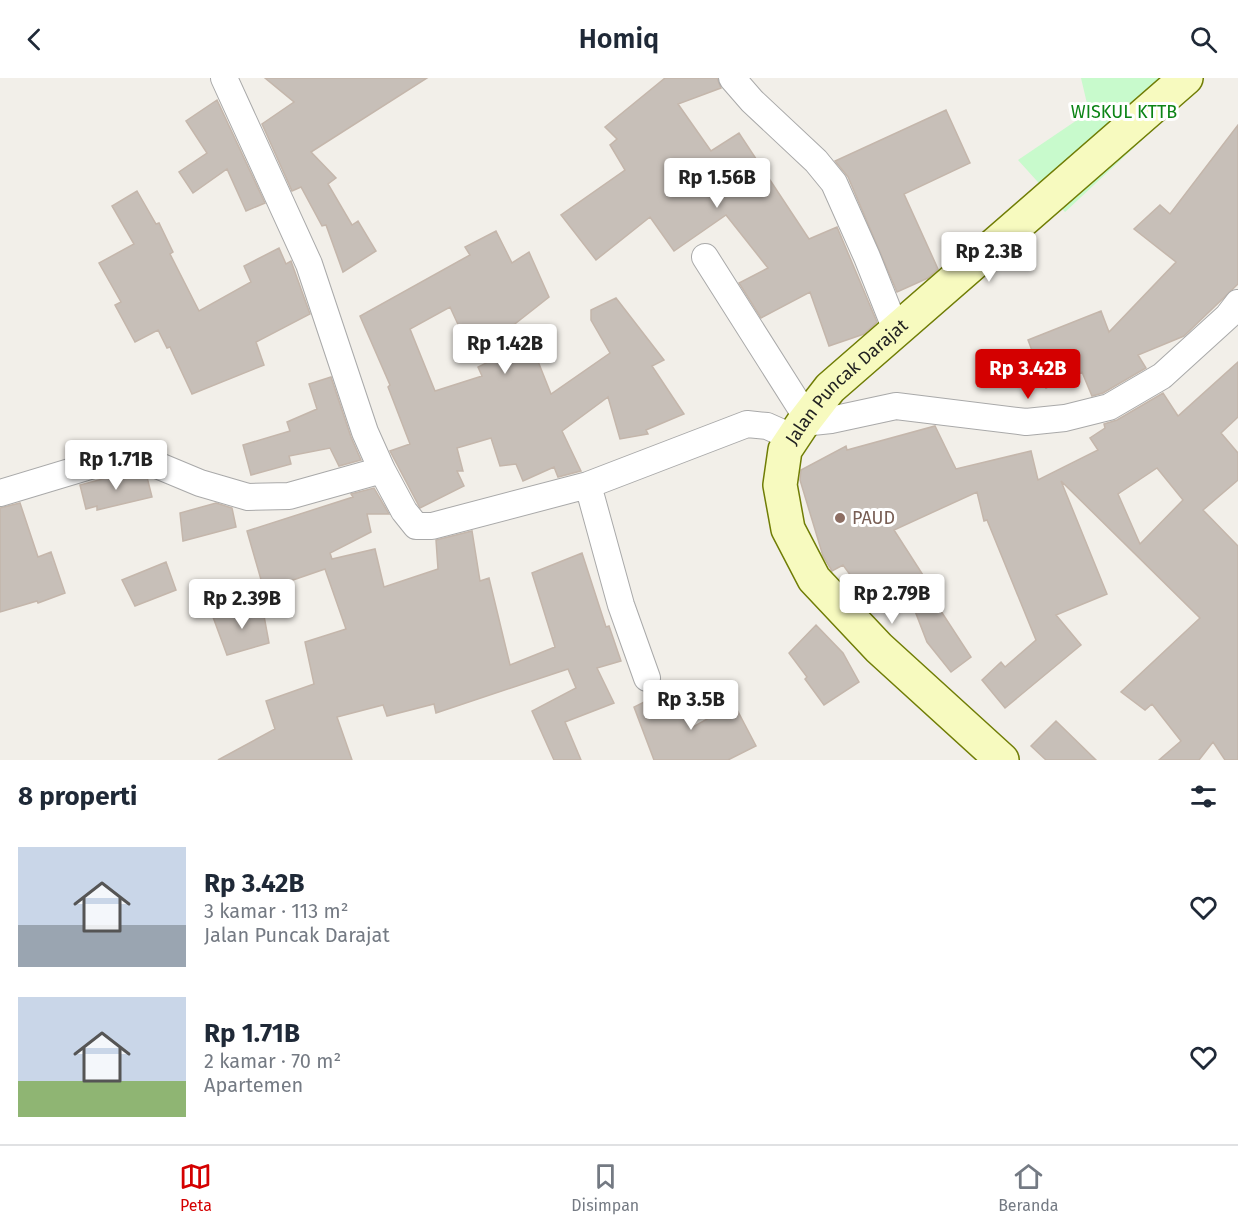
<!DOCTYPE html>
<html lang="id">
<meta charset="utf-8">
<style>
body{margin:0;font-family:"Fira Sans",sans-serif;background:#f2f2f3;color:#1f2937;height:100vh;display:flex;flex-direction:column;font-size:22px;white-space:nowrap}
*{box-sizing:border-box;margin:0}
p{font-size:20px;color:#747a83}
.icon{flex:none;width:33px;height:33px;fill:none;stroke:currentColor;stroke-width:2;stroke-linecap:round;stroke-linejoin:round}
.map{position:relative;height:682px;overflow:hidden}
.side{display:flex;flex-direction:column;background:#fff;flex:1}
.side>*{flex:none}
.price{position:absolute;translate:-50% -51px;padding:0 14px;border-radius:6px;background:#fff;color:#222;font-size:20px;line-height:39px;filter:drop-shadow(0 2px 3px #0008)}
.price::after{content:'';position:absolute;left:50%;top:36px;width:18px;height:14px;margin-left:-9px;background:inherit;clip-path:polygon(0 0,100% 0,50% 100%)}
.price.on{background:#d40000;color:#fff}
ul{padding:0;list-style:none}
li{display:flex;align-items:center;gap:18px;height:150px;padding:0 18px}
li span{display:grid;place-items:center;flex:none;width:168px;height:120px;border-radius:0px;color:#555}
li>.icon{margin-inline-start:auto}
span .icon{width:72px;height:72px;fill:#fffc;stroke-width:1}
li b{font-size:26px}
h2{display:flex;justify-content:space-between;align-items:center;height:72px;padding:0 18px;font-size:26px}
header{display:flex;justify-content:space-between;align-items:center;height:78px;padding:0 18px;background:#fff;font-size:27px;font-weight:600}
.menu{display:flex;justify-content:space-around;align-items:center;height:84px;border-top:2px solid #e0e1e3;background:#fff;font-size:16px;color:#747a83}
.menu a{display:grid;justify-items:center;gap:3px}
.menu .on{color:#d40000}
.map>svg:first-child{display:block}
.park{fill:#c8facc}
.building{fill:#c7bfb8;stroke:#c4b6ab;stroke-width:1.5;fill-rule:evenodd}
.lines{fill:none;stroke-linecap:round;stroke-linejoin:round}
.street-casing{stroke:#a9a9a9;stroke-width:28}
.secondary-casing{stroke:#707d05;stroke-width:36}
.street{stroke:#fff;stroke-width:26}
.secondary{stroke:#f7fabf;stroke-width:33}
.education-dot{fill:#8d6e63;stroke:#fff;stroke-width:2}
.labels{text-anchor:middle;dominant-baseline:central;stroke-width:6;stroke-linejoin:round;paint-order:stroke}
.park-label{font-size:18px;fill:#0c8416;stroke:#fff}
.street-label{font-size:18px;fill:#222;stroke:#fff}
.education-label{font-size:18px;fill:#785e54;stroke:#fff;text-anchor:start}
</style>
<header><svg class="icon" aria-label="back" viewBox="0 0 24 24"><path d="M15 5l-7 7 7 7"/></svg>Homiq<svg class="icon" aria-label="search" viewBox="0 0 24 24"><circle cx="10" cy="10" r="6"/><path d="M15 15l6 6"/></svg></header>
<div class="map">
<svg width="1238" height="682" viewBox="0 0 1238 682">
<rect width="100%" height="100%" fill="#f2efe9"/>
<path class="park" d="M1081 0H1200L1203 5 1065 134 1018 82 1089 34Z"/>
<path class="building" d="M265 0H427L311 74 336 100 328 106 352 147 358 143 376 173 343 194 326 147 322 148 301 109 292 113 262 46 294 24Z
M665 0H717L721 10 678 26 711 73 739 55 809 161 837 149 877 244 864 256 829 268 810 214 761 240 739 205 768 190 726 137 674 173 650 139 596 182 561 137 625 92 610 67 617 61 605 49Z
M217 22 265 125 246 133 227 91 193 115 179 94 207 75 186 43Z
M946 32 970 85 904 116 938 191 928 200 897 214 848 99 835 83Z
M1238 47V206L1184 258 1138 277 1146 290 1103 315 1092 318 1082 294 1046 310 1028 262 1101 233 1109 254 1176 184 1134 151 1160 127 1170 136Z
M137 113 156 146 159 145 173 174 170 176 199 233 251 204 244 188 279 170 286 186 291 183 310 236 256 264 264 287 192 316 170 269 167 270 158 252 135 264 115 227 121 224 99 185 134 166 112 128Z
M496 153 512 185 529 174 549 219 473 279 450 229 410 251 435 313 482 298 478 289 530 263 551 316 610 275 591 242V232L616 220 664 282 652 288 684 336 646 352 648 356 620 361 608 319 562 353 581 393 558 399 554 389 523 403 516 386 500 388 491 360 457 370 463 393H457L464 408 420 430 390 373 410 366 388 309 390 307 360 238 470 177 465 169Z
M1238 284V339L1221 355 1238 375V402L1203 432 1238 468V682H1225L1213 664 1199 682H1159L1181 663 1152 626 1145 632 1121 614 1200 540 1061 403 1107 516 1056 537 1081 567 1005 630 982 602 1001 584 1005 589 1036 562 987 442 984 443 977 414 894 452 939 522 935 524 971 579 951 594 927 564 903 502 870 524 843 487 832 493 823 478 800 402 801 392 846 368 847 372 935 348 956 391 1031 373 1038 402 1098 372 1090 360 1105 350 1104 346 1117 342 1163 315 1178 338ZM1157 390 1183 422 1140 466 1118 416Z
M331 299 351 359 361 382 339 388 330 370 289 378 291 386 251 397 243 367 290 353 287 344 317 331 309 306Z
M129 394 147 399 152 419 97 432V428L86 431 80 407Z
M374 410 389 436H367L371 454 330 475 332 481 375 471 384 509 438 491 436 462 472 453 480 503 489 500 510 587 555 569 532 495 582 475 606 549 609 548 621 583 597 590 614 625 565 644 581 682H554L532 633 576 610 568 591 436 635 434 626 387 638 383 627 337 639 352 682H218L275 651 266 623 314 606 305 564 346 551 325 491 264 512 247 453 353 419 351 416Z
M20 425 38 479 51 474 65 515 38 525 37 523 0 534V430Z
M216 425 232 430 236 449 183 463 180 435Z
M166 484 176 512 135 528 122 502Z
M262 527 269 565 227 577 213 539Z
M816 547 843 575 859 604 824 627 805 601 807 599 789 575Z
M674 609 693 649 734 626 756 668 728 682H654L634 629Z
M1056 643 1096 682H1046L1031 668Z"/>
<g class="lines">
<g class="street-casing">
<path id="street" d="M224 0 309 186 365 354 382 392 404 433 416 448H432L588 407 747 346 767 348 794 360
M732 0 752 23 816 83 834 105 867 179 896 252
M705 179 807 340
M803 345 831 342 896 328 1026 344 1065 340 1109 329 1162 298 1228 238 1238 225
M588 407 621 527 647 600
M0 415 103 384 129 379 152 385 200 405 248 419 289 418 382 392"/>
</g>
<g class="secondary-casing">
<g id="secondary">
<path id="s1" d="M1002 682 879 570 814 501 788 451 780 407 785 372 803 345 830 310 1186 0"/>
</g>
</g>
<use href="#street" class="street"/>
<use href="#secondary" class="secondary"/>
</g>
<circle class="education-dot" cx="840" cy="440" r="6"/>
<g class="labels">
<g class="park-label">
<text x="1124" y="34">WISKUL KTTB</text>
</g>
<g class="street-label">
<text stroke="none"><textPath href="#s1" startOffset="490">Jalan Puncak Darajat</textPath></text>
</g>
<g class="education-label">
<text x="852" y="440">PAUD</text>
</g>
</g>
</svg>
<b class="price" style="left:717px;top:131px">Rp 1.56B</b>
<b class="price" style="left:989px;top:205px">Rp 2.3B</b>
<b class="price" style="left:505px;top:297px">Rp 1.42B</b>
<b class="price on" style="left:1028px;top:322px">Rp 3.42B</b>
<b class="price" style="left:116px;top:413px">Rp 1.71B</b>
<b class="price" style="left:892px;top:547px">Rp 2.79B</b>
<b class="price" style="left:242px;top:552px">Rp 2.39B</b>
<b class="price" style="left:691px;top:653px">Rp 3.5B</b>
</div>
<section class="side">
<h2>8 properti<svg class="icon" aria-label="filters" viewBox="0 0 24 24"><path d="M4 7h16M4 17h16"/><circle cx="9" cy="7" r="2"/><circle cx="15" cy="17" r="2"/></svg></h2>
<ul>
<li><span style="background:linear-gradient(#c9d6e8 65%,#9aa5b1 0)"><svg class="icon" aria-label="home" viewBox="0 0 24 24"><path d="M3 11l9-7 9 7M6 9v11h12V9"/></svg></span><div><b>Rp 3.42B</b><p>3 kamar · 113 m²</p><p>Jalan Puncak Darajat</p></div><svg class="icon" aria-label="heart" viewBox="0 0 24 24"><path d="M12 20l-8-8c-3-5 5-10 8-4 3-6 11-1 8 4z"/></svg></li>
<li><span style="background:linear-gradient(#c9d6e8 70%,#8fb573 0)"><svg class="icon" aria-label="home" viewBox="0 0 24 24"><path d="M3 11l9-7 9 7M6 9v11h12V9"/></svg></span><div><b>Rp 1.71B</b><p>2 kamar · 70 m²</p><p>Apartemen</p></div><svg class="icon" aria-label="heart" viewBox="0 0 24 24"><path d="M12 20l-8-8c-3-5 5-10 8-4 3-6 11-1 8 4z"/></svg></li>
</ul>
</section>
<nav class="menu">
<a class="on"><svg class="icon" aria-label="map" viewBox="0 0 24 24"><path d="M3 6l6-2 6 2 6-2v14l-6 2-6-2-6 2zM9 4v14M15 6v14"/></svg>Peta</a>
<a><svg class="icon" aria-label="saved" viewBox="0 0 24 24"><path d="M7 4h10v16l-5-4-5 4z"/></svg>Disimpan</a>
<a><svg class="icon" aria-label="home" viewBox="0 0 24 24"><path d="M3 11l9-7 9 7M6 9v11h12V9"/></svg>Beranda</a>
</nav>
